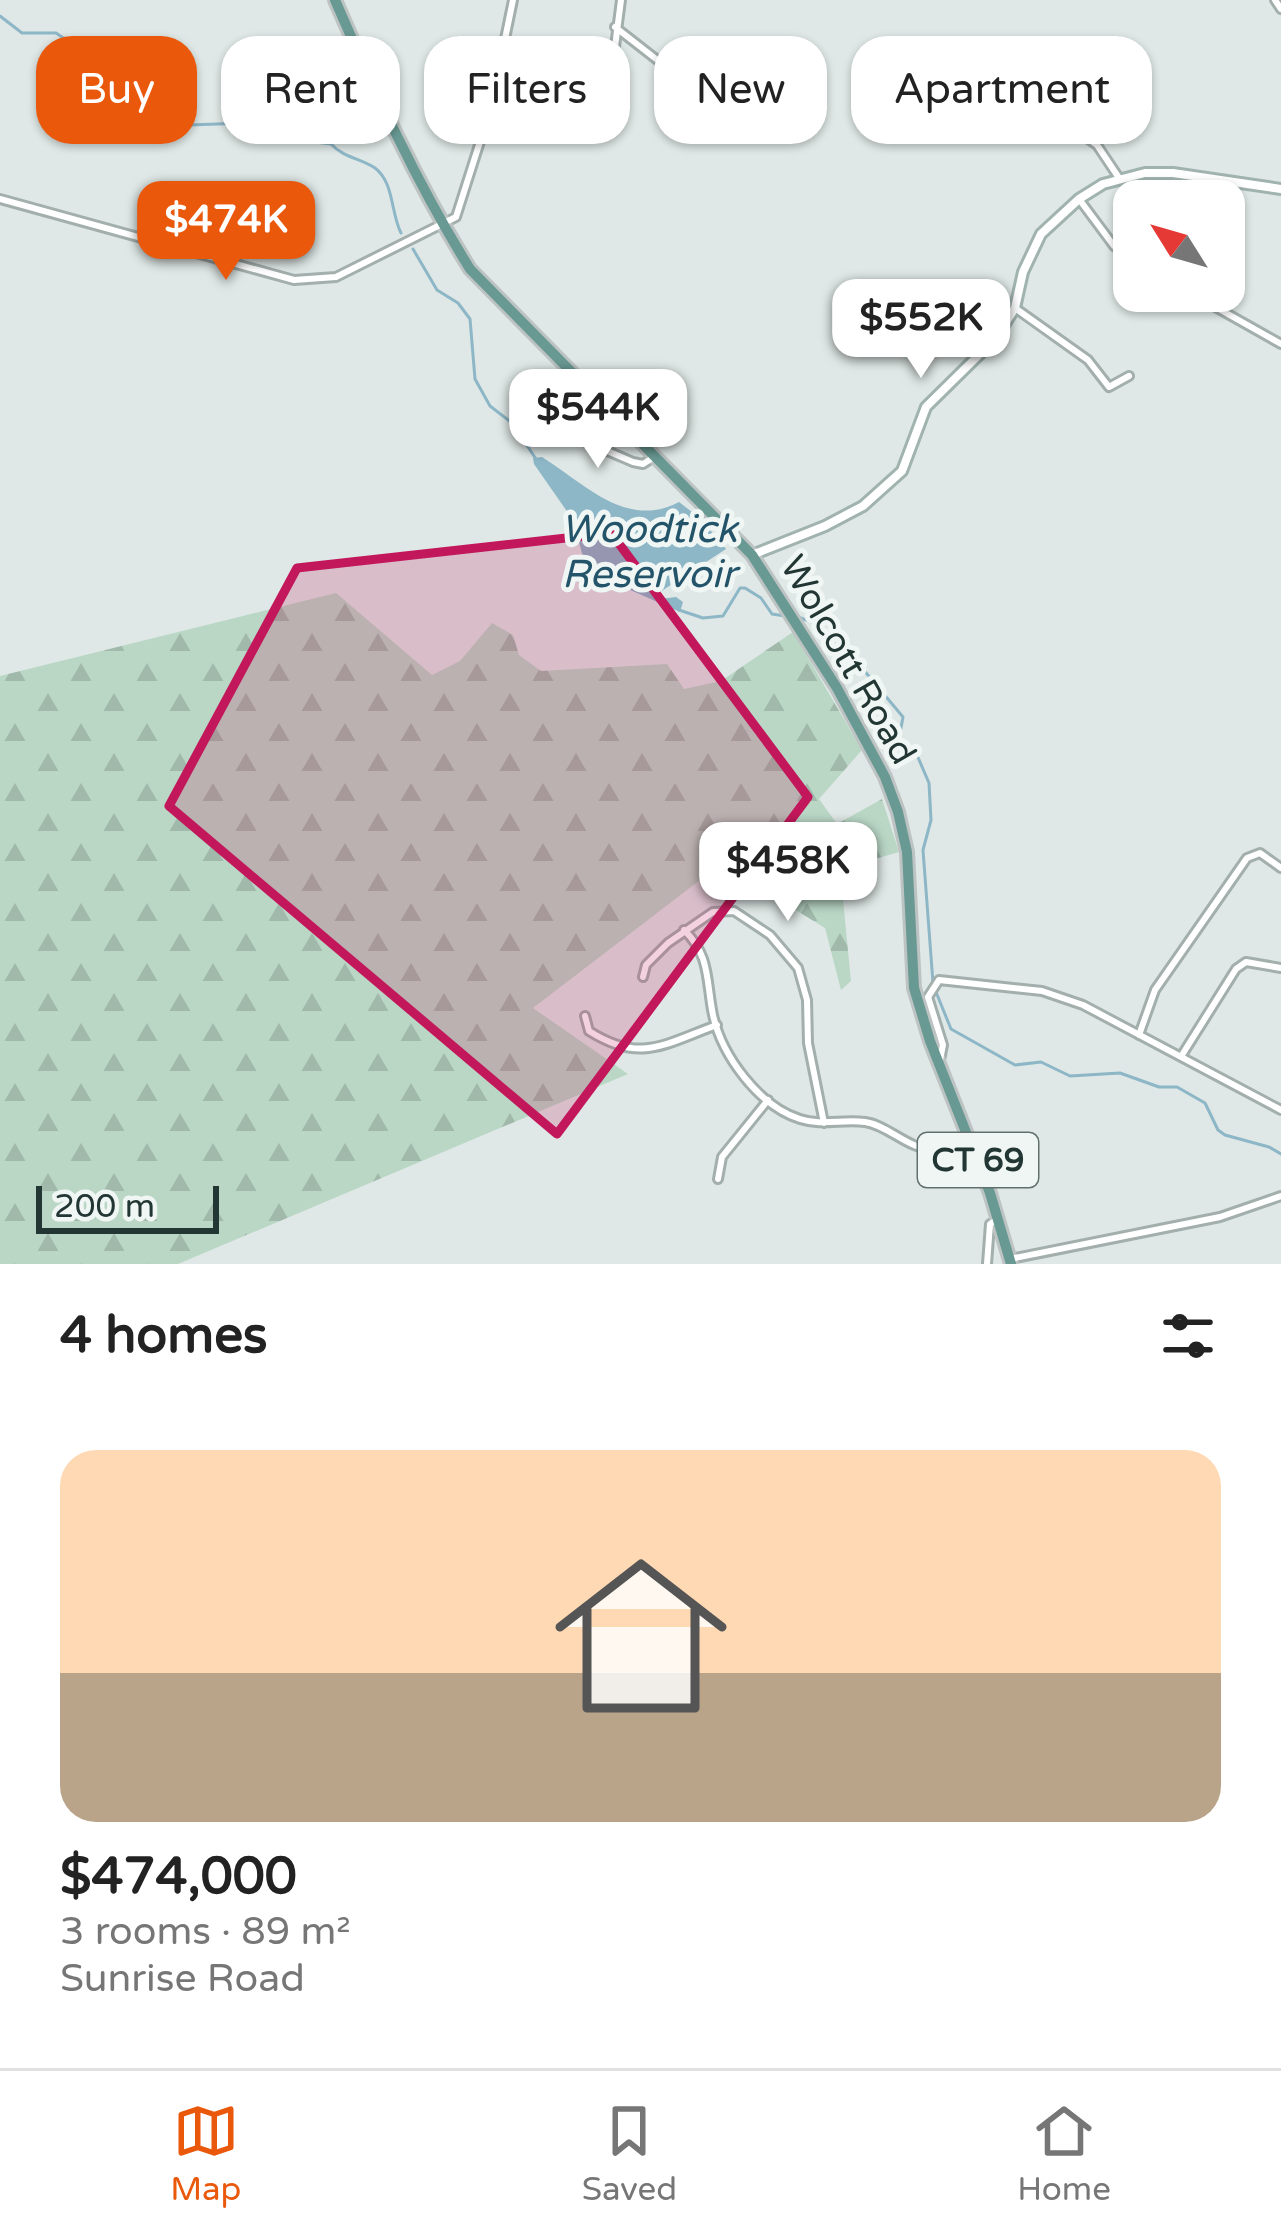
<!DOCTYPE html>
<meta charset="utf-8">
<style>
body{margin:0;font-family:"Varela Round",sans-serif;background:#f2f2f2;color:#222;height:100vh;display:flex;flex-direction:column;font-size:45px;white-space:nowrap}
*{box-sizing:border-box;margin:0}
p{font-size:39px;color:#767676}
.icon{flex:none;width:66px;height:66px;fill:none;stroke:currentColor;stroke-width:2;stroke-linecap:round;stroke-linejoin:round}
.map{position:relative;height:1264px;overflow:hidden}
.side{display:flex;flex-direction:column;background:#fff;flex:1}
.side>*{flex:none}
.hud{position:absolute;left:36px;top:36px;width:1209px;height:108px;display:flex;gap:24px}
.needle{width:78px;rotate:307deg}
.buttons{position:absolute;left:1113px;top:180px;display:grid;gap:24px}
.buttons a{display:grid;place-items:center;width:132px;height:132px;border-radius:24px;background:#fff;box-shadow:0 3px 9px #0004;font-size:60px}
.scale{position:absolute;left:36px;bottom:30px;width:183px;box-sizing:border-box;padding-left:12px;border:6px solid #223634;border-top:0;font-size:33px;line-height:42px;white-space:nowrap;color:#223634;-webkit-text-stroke:9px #eff6f3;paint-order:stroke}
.price{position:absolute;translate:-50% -102px;padding:0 27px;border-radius:24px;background:#fff;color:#222;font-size:39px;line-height:78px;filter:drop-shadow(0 3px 6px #0008)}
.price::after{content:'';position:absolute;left:50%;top:72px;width:36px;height:27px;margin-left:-18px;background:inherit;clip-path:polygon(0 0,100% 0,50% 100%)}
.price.selected{background:#ea580c;color:#fff}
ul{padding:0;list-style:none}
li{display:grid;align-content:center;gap:24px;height:636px;padding:0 60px}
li+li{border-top:3px solid #e0e0e0}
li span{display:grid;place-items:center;height:372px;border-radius:36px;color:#555}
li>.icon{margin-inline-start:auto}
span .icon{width:216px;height:216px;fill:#fffc;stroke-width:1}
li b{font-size:51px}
h2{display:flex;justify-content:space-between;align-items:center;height:144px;padding:0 60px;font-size:51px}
.chip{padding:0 42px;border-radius:36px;background:#fff;box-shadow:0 3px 9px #0004;font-size:42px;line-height:108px}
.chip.selected{background:#ea580c;color:#fff}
.menu{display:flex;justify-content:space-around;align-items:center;height:168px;border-top:3px solid #e0e0e0;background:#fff;font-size:33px;color:#767676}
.menu a{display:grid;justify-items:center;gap:6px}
.menu .selected{color:#ea580c}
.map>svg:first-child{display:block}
.forest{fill:url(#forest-firs)}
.water{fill:#8db6c7}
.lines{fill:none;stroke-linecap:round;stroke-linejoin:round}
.stream{stroke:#8db6c7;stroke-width:3}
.street-casing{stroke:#a3afad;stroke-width:12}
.secondary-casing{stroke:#a0b3af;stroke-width:14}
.primary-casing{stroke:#bdc3c2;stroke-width:16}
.street{stroke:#fff;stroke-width:6}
.secondary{stroke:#fff;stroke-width:8}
.primary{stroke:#699993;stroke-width:10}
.marked{fill:#c2185b;fill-opacity:0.2;stroke:#c2185b;stroke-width:9;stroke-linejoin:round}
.labels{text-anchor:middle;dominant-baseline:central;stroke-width:10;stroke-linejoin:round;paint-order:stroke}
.shield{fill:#eff6f3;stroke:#60706d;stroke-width:3}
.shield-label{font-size:33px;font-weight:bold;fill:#223634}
.street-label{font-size:36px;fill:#223634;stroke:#eff6f3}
.water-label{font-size:39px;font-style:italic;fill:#24546a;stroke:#eff6f3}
</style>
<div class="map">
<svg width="1281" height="1264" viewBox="0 0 1281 1264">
<defs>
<pattern id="forest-firs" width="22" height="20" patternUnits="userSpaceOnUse" patternTransform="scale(3)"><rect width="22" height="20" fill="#bad7c6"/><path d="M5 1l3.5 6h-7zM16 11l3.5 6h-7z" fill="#a0b9ab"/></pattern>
</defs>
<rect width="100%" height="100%" fill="#dfe8e6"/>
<path class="forest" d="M336 593 432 675 460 661 492 623 513 635 519 655 541 671 667 664 684 689 721 681 793 632 862 750 819 799 837 824 882 799 899 852 840 869 851 981 841 990 825 928 721 864 533 1008 628 1074 178 1264H0V676Z"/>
<path class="water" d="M542 457C584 483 626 530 679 502L701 519 726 549 657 594 660 599 676 597 683 602 680 612 628 589 583 557 573 520 534 464 533 458Z"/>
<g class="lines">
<path class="stream" d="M0 16 22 33H56L89 55 148 106 189 125 245 123 287 127 315 142 331 144C344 158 360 158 375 168 394 182 391 214 401 233
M413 249 437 290 458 303 470 319 475 379 490 406 512 423 536 459
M679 610 703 618 723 616 740 588H745L761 598 772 614 785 616
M795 616 812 622 833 645 852 656 903 717 898 744 917 755 929 783 931 820 923 850 933 983
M936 992 951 1029 1015 1065 1041 1062 1070 1076 1120 1073 1159 1087H1177L1205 1103 1218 1130 1225 1135 1269 1147 1281 1154"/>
<g class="street-casing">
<path id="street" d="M1275 0 1281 9
M615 27 729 116
M613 62 621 0
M946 83 973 109 1083 135 1097 145 1119 178
M0 199 294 280 336 277 456 217 491 107 513 0
M1079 199 1114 246 1134 260
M1187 291 1281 344
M1015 308 1088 360 1109 387 1129 376
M548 419 570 435 633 462 643 464 654 457
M684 930C711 956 706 982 713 1015 722 1056 759 1106 800 1119 821 1126 843 1119 865 1122 888 1125 909 1150 933 1149 945 1149 958 1142 969 1139
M643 977 646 965 668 943 713 912 734 911 770 935 798 968 807 1000 808 1043 824 1123
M585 1016 589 1031C641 1064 664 1044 717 1025
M1139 1035 1155 990 1247 858 1260 853 1281 868
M1182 1055 1236 969 1246 962 1281 968
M940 1060 943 1045 928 997 939 980 1042 991 1083 1005 1281 1110
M718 1179 722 1157 768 1100
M1010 1259 1220 1217 1281 1196
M987 1264 990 1224 998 1219"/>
</g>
<g class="secondary-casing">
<path id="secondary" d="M752 555 825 526 863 506 902 471 926 407 995 339 1015 308 1023 272 1041 234 1079 199 1103 184 1145 173H1173L1281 189"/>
</g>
<g class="primary-casing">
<path id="primary" d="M335 0C375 92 417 184 470 269L752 555 837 688 885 777 898 812 907 852 914 988 930 1041 990 1193 1011 1264"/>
</g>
<use href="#street" class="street"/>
<use href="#secondary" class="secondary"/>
<use href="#primary" class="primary"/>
</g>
<path class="marked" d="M611 533 808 797 557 1134 169 806 297 568Z"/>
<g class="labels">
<rect class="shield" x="918" y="1133" width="120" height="54" rx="9"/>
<g class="shield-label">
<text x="978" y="1160">CT 69</text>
</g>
<g class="street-label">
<text transform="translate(848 660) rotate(60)">Wolcott Road</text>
</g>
<g class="water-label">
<text x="649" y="529">Woodtick<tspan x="649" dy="45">Reservoir</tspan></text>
</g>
</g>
</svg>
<div class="buttons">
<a><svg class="needle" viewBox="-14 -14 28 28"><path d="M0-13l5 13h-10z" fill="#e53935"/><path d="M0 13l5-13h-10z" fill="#767676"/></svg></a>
</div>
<div class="scale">200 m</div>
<b class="price selected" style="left:226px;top:283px">$474K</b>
<b class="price" style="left:921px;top:381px">$552K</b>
<b class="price" style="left:598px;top:471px">$544K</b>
<b class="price" style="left:788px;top:924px">$458K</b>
<div class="hud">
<a class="chip selected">Buy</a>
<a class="chip">Rent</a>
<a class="chip">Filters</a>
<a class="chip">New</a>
<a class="chip">Apartment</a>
</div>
</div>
<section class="side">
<h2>4 homes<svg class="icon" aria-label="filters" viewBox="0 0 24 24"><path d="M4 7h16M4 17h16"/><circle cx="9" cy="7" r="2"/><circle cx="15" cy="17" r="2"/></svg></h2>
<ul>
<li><span style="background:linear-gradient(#ffd9b3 60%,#b9a48a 0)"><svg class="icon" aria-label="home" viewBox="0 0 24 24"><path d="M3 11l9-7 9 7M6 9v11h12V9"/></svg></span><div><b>$474,000</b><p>3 rooms · 89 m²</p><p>Sunrise Road</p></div></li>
</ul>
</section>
<nav class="menu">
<a class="selected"><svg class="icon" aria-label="map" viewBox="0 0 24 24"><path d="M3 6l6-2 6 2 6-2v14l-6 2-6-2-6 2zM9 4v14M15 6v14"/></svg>Map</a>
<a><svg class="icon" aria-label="saved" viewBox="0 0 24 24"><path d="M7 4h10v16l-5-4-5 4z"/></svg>Saved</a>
<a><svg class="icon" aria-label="home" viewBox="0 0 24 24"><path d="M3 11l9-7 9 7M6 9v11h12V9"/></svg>Home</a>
</nav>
